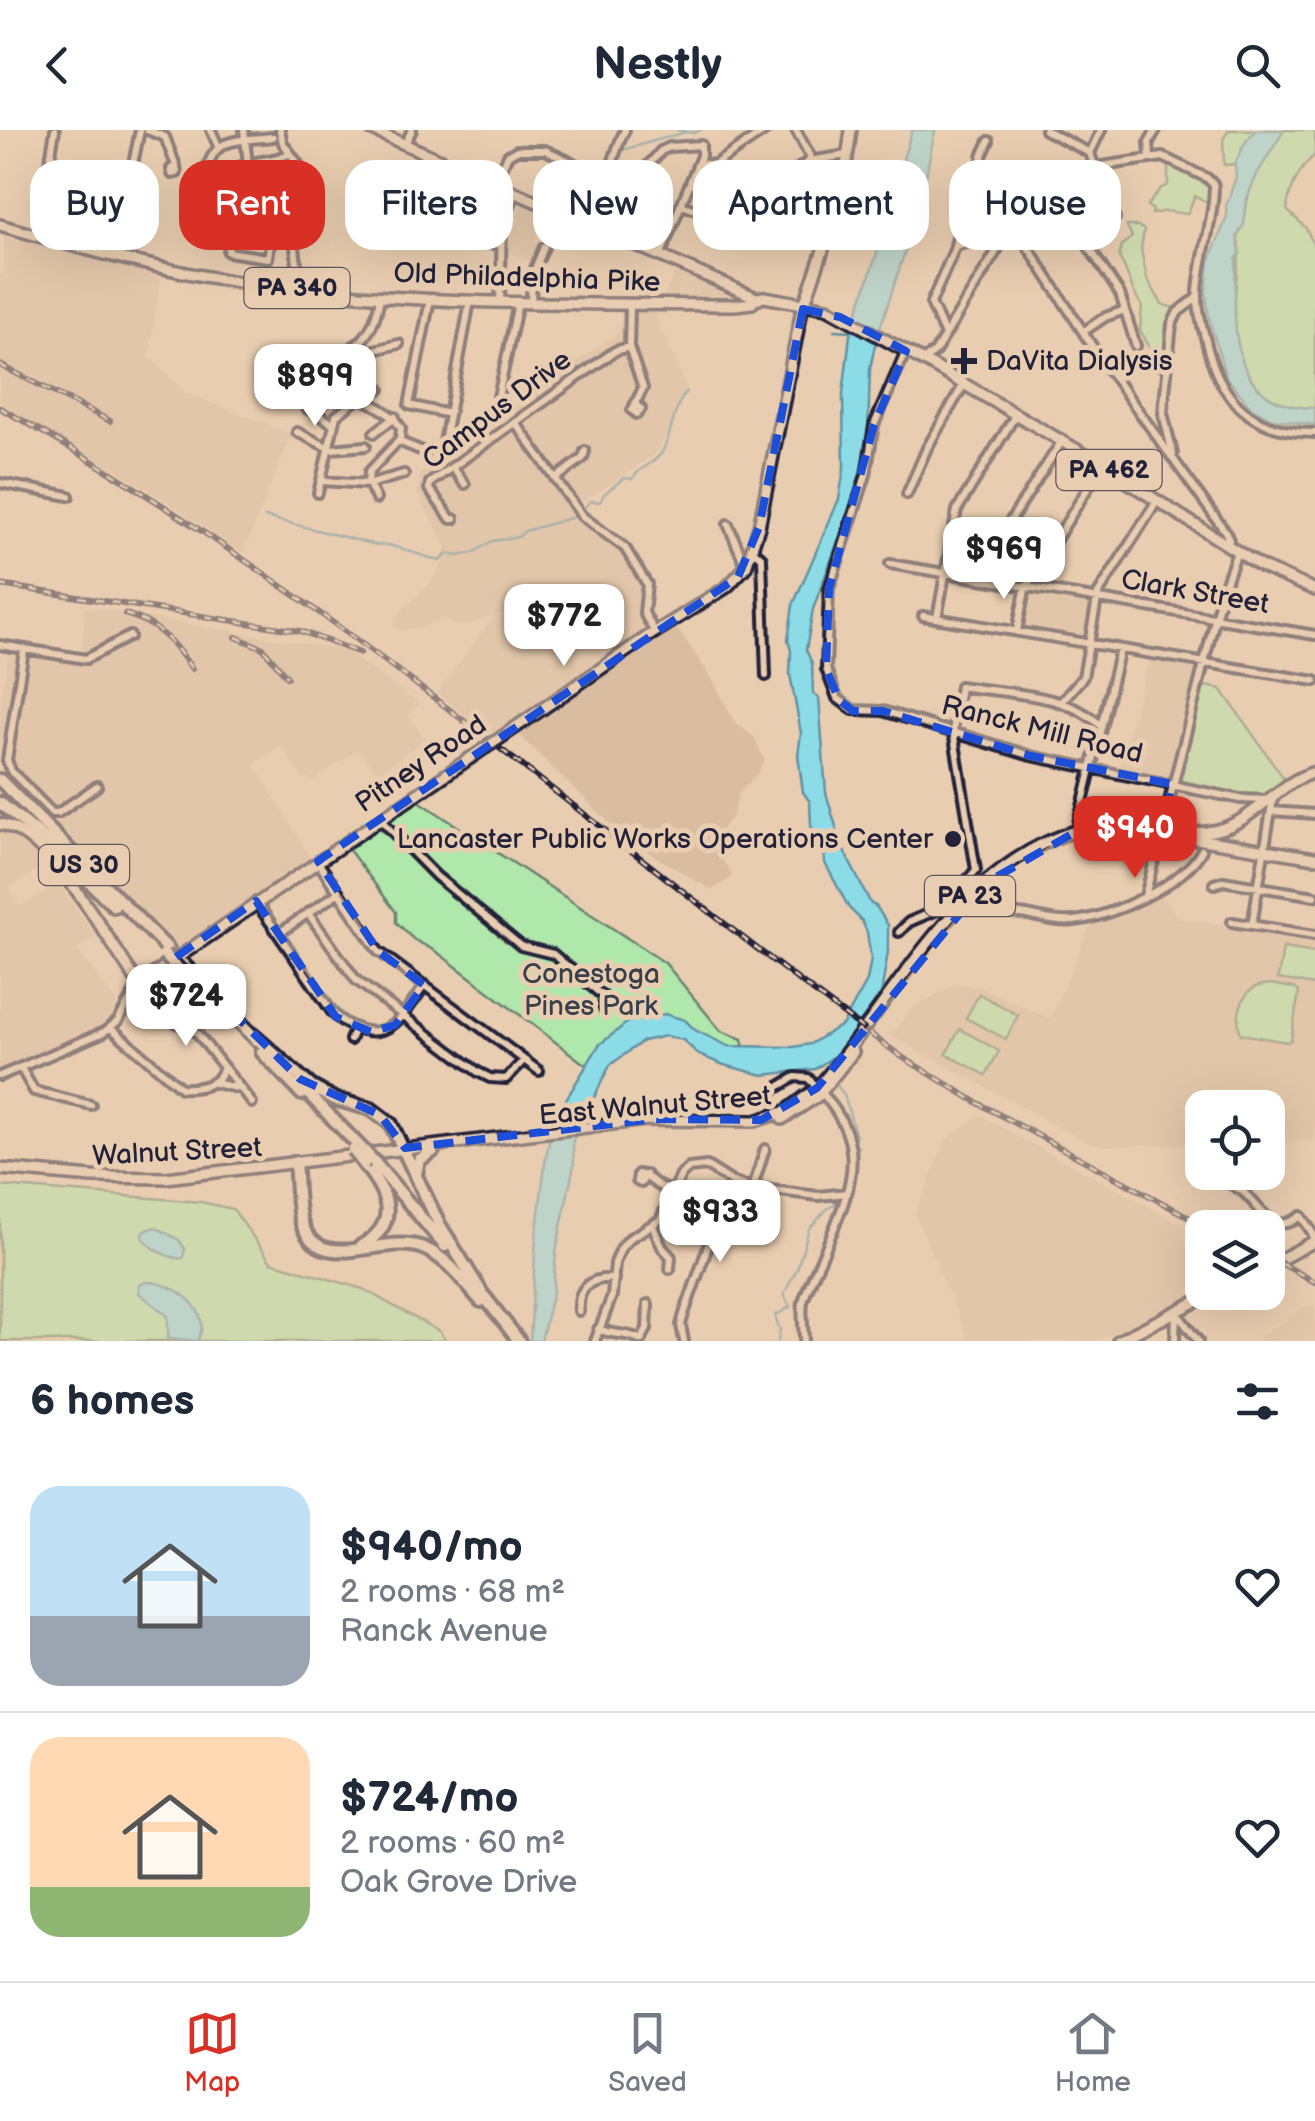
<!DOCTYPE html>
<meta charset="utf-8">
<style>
body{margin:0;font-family:"Balsamiq Sans",sans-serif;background:#f6f6f7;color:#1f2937;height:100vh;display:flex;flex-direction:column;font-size:38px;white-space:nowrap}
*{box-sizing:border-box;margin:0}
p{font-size:32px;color:#747a83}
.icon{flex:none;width:55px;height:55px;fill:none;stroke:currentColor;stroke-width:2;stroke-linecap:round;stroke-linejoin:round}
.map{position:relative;height:1211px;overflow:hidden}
.sheet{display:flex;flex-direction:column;background:#fff;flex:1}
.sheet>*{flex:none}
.top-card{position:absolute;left:30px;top:30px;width:1255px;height:90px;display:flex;gap:20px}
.tools{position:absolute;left:1185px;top:960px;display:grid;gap:20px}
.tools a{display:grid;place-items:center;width:100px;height:100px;border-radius:20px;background:#fff;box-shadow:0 10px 40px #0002;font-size:50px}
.price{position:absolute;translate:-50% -85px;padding:0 22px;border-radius:20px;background:#fff;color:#222;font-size:32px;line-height:65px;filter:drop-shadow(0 2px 5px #0008)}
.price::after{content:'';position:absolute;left:50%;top:60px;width:30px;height:22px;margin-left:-15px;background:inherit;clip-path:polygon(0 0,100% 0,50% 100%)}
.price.on{background:#d93025;color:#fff}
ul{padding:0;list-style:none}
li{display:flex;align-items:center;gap:30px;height:250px;padding:0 30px}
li+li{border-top:2px solid #e0e1e3}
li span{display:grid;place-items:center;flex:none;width:280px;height:200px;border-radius:30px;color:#555}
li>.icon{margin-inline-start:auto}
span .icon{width:120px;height:120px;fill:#fffc;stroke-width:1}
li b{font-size:42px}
h2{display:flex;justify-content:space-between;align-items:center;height:120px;padding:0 30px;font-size:42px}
.pill{padding:0 35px;border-radius:30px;background:#fff;box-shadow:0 10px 40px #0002;font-size:35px;line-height:90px}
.pill.on{background:#d93025;color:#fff}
header{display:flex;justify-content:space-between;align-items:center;height:130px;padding:0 30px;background:#fff;font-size:45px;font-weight:600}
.dock{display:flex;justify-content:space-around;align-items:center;height:140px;border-top:2px solid #e0e1e3;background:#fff;font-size:28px;color:#747a83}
.dock a{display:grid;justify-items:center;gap:5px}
.dock .on{color:#d93025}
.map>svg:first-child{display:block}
.built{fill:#dabca1}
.green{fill:#b0e7aa;stroke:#698472;stroke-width:2.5}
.water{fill:#8cdce7;stroke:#6292a2;stroke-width:2.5}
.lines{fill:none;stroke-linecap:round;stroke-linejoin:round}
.stream{stroke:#6292a2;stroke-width:2.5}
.minor-casing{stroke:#22223b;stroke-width:14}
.major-casing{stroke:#22223b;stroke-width:16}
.highway-casing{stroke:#22223b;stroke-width:18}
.minor{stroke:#e9cdb0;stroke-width:6}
.major{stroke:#e9cdb0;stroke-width:9}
.highway{stroke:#e9cdb0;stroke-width:10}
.rail-casing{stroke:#22223b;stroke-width:6}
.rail{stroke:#e9cdb0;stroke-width:2.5;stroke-dasharray:8;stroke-linecap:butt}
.major-bridge-casing{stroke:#22223b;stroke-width:16;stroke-linecap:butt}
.highway-bridge-casing{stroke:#22223b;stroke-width:18;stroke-linecap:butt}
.major-bridge{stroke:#e9cdb0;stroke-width:9}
.highway-bridge{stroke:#e9cdb0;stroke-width:10}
.marked{fill:none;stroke:#1d4ed8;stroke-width:8;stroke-dasharray:20 12;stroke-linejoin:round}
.poi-dot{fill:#22223b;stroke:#e9cdb0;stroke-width:4}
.labels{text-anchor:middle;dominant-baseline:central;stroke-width:10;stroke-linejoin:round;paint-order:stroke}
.shield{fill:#e9cdb0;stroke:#5e555e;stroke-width:2.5}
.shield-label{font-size:25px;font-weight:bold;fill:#22223b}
.street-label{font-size:28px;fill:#22223b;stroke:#e9cdb0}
.poi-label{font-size:28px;fill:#22223b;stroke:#e9cdb0;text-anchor:start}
.park-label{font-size:28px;fill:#37404c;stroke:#e9cdb0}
</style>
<header><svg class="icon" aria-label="back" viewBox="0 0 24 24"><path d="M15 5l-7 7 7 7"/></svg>Nestly<svg class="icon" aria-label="search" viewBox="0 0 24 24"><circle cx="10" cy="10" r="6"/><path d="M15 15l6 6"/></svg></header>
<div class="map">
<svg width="1315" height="1211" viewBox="0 0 1315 1211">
<rect width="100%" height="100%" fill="#e9cdb0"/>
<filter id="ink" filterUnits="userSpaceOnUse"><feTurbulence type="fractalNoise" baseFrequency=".01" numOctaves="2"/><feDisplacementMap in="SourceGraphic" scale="20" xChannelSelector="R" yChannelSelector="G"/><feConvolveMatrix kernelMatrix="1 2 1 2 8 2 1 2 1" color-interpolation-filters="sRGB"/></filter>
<g filter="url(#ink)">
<path class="built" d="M604 70 669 98 658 122 594 95Z
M523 72 548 83 534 112 542 117 535 133 504 120 505 95 512 98Z
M4 103 162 144 149 226 186 263 292 304 243 423 146 358 0 274V145L4 144Z
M677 138 701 148 751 169 739 173 660 172Z
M653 180 687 258 673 278 674 293 656 324 574 378 625 422 643 449 658 497 609 525 586 501 564 466 526 480 519 478 495 486H538L581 507 607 528 491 606 437 563 494 486 465 495 452 494 446 488 421 498 397 500 393 494 397 486 432 451 443 433 446 415 417 363 420 344 620 201 621 181Z
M1025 460 1097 468 1090 514 1017 501Z
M85 477 344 520 420 574 408 585 425 609 379 644 358 620 312 652 308 646 303 649 281 616 254 634 312 730 179 817 0 639V580L9 516 69 528 82 519Z
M675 495 712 549 734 591 755 608 764 630 758 643 738 664 732 687 713 710 714 719 730 741 731 748 712 760 626 709 515 601Z
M1150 527 1200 535 1170 651 1117 641Z
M0 699 16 702 46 734 9 759 20 777 59 753 95 806 78 820 116 872 115 883 84 909 0 941Z
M1162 764 1178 788 1315 810V1010L1268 1012V978H1202V1014L1107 1016 1086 1012 891 906 913 877 957 853 983 858 1050 889 1091 793Z
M979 985 1192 1100 1202 1124 1205 1163 1097 1211H969L915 1084 946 1010Z
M1312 1176 1315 1178V1211H1255L1304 1177Z"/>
<path class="green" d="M1229 0H1256L1235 34 1224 35 1223 9Z
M1284 0H1315V25C1300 37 1288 61 1287 80L1306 98 1315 118V278C1224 277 1231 188 1239 125 1240 118 1237 110 1238 102 1247 91 1245 77 1249 64 1256 41 1271 19 1284 0Z
M1171 35 1201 50 1204 49 1211 56 1209 73 1195 66 1187 84 1166 81 1152 84 1153 80 1147 76 1161 58 1168 55V38Z
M1127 96H1138L1144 100 1141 119 1147 149 1162 174 1176 179 1170 191 1161 242 1149 237 1151 220 1140 200 1142 175C1132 166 1128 139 1119 128L1122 115 1132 107Z
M1200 555 1221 559 1287 653 1266 668 1255 669 1175 653Z
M413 667 665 833 721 901 742 909 746 929 652 898 587 936 437 822 413 809 396 792V782L346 716Z
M1283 818 1315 823V855L1278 849Z
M1270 854 1294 858 1299 862 1291 910 1287 912 1241 904C1235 891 1240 866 1254 858 1258 855 1265 855 1270 854Z
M979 864 1018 885 1006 909 966 888Z
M960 899 999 921 986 945 946 924Z
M0 1056 201 1072 233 1079 271 1132 363 1159 440 1202 445 1211H0Z"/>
<path class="water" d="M912 0H935L920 76 876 210 870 239 868 303 861 349 813 479 806 520 812 533 813 563 819 568 826 663 842 717 871 774 876 776 888 795V822L881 864 839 923 815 939 763 945 724 935 699 925 683 910 666 906 643 911 610 935 573 1010 574 1035 556 1121 553 1161 541 1211H530L536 1107 546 1026 554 989 599 915 628 892 665 884 685 890 695 900 728 916 794 917 810 914 843 894 867 851 871 829 867 802 862 791 849 778 825 733 824 721 811 696 810 672 803 662 798 625 801 603 790 544 791 521 788 510 793 475 839 369 844 339 843 264 850 205 903 44V29Z
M1256 0H1284L1257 44 1247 68 1244 94 1237 107 1240 124 1236 129C1234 193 1225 277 1315 278V295L1272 289 1252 278 1226 247 1209 188 1206 163 1209 132 1227 87 1226 76 1236 47 1235 34 1246 11Z
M155 1097 179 1110 185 1119 183 1128C170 1130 150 1118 142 1107L145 1101Z
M146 1152C173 1151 216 1181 197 1211L168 1208V1186L139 1163V1155Z"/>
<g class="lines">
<path class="stream" d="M677 0 693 3 701 0
M619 21 686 2
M834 200 852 201
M586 376 590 371 600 372 604 364 624 348 632 349C639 337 655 334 662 322 674 301 672 278 687 261
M265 387 376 415H389L440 431 448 423 457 426 473 423 492 411 518 407 525 401 574 387
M836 954 844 965 856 1006
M849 1070 854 1062 858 1017
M778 1211 780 1200 775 1186 790 1177 784 1164 797 1139 809 1099 827 1079 843 1069"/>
<g class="minor-casing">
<path id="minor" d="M55 0 49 36 52 74 66 85 121 100
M147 0 165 7 176 36 171 39 172 44 177 43 176 36
M211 0 219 18
M244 0 248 34
M280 0 283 13 299 35 307 56 294 108 299 151 295 158
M796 0 812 30
M1045 0 1090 23 1094 35
M273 7C258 9 239 8 225 14 199 26 203 71 230 79 247 84 275 76 294 74
M405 14 412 0
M290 23C272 34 246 28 233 42V51L245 56 306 50
M1090 23 1101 0
M1150 28 1149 12 1156 0
M699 33 714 35 766 0
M983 39 982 26 989 11
M495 54 508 25 517 20H545L608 49 645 39 661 21 670 17 701 15V26L660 126
M1053 63 1120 164 1136 216
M603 67 672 98
M682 75 725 91 809 31 847 25
M233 80 228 122 268 128 274 88 269 54
M364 82 428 88 487 113 501 115
M1013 94 1096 222 1225 401 1229 410 1227 414
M590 95C607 65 609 31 625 0
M1082 106 1107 88H1115
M955 116 1007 101
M114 126 140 0
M430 170 409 275 449 284
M500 171 502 97 515 63
M531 172 532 146 544 117
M1083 202 1105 187 1125 180
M945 205 931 173 954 120 959 98 979 65 983 39 999 41 1050 65
M629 217 643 258 634 276
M353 218 366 222 399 214
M906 221 874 295 866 345 829 459 826 539 837 568 853 580 883 581 1031 626 1240 669 1267 670
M923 230 935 222 1013 94 1088 38 1163 27 1207 48 1214 55C1214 91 1200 126 1198 162 1197 177 1201 193 1205 207 1218 268 1250 303 1315 303
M498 267 518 173
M636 275 641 279 637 284 632 280Z
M306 278 334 294
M515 292 582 386 625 418 647 454 644 483 655 503
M297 302 331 319 366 316
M374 303 395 287
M398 311 425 322
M444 312 470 171
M1173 324 1163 283 1172 194 1178 182 1198 167
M452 337 465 354
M555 349 583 328 585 321
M321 351 369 354 404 344
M0 353 69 366
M318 363 336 286 361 266 380 259
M907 364 927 318 964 254
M376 369 368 352 369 342 400 309 401 298C383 268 333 266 323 231L326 224C333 222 344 222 351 218 370 209 378 184 380 166
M454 389H451L429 359 430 353 615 221 629 217 630 176
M728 394 746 437
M753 420 762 428 766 546
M890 434 1315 505
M985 449 991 421 1062 311
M923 486 1315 551
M937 488 957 380 1016 284
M1017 501 1025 460 1102 335
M0 515 86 529 130 506
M24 520 7 630 11 641 52 683H58L97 656
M1061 572 1083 547 1098 464 1157 371
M1271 681 1315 684
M380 689 436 746 521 816 553 824 604 867 603 878
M1078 693 1120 519
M318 732 378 821 539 941
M1214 754 1223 751 1315 766
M1145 766 1221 466 1237 422
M256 772 332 882C340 891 348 896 359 899 392 911 407 879 425 855
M989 774C1000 782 1013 783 1027 785 1042 788 1058 793 1074 791 1112 787 1184 754 1202 720
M308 783 356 850 478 942 490 948 506 949 524 930
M1232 792 1315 805
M1252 795 1273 668
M899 802 909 792 944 777 976 740 953 601 960 556C1006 564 1065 562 1100 595
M278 804 339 762
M111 898 181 958C196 959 219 956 223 939
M350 910 355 898
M21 938 34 961 91 975
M0 946 104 902 118 891 139 854 163 886 196 902 252 973
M215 953 241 959
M775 959 795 947 808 948C875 1013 853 1054 821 1129 815 1143 807 1158 803 1172 801 1185 804 1199 804 1211
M646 1045 641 1053 637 1051 638 1044C650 1046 651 1052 661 1057 673 1063 683 1058 694 1068L689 1077 670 1069
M1213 1048C1222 1050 1234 1055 1242 1061 1261 1076 1271 1108 1301 1086L1313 1104V1112
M753 1057 765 1019
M653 1096 662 1117 671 1127 670 1139
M579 1181C577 1157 591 1147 614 1149
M1176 1182 1198 1211
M598 1199C614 1206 628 1202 641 1210
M641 1210 647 1199 648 1174
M595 1211 612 1166 615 1133 621 1118 630 1108 660 1090 681 1045 689 1038 707 1036 732 1052 749 1057 818 1066 847 1063
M684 1211 681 1195 684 1184 728 1060
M1175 1211 1176 1182"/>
</g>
<g class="major-casing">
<path id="major" d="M372 0 759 169
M0 95C82 119 166 142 251 154 411 175 574 174 735 175L752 173 757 168 764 167 827 178 933 236 1077 320 1262 437 1315 460
M496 611 641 511 727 457 746 437 759 397 801 184 842 65 851 0
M0 694C51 702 108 812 139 854L485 618
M1110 700 1147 701 1315 728
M782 989 818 966 853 922
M0 1039 92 1047 166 1048 646 990 755 991 786 981 817 958C900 865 960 724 1095 696 1136 688 1178 710 1217 700 1255 691 1278 652 1315 642
M1268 1136 1315 1111
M1118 1211 1215 1162"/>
</g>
<g class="highway-casing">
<path id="highway" d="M0 650 168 819
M0 673 48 712 114 776
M183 834 257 910
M253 905 312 957 334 969 371 979 391 994 439 1094 480 1160
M262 922 302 964
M300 955 362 1019
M295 1032C297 1050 296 1069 300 1087 315 1150 382 1102 423 1118 448 1128 464 1152 481 1171
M375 1033 445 1116
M416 1044 419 1030 433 1021
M361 1116C402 1093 387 1062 364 1034
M480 1161 519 1211"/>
</g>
<use href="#minor" class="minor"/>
<use href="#major" class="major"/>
<use href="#highway" class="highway"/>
<g class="rail-casing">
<path id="rail" d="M0 235 110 291
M0 278C326 457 602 710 902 927L978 973 1209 1098
M0 455 300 501 360 523
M125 484C158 493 173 512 192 539
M236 507 263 518 287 547
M1268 1126 1315 1152"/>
</g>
<use href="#rail" class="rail"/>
<g class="major-bridge-casing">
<path id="major-bridge" d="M485 618 496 611"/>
</g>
<g class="highway-bridge-casing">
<path id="highway-bridge" d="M164 824 180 841
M362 1019 375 1033
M353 1020 364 1034"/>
</g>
<use href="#major-bridge" class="major-bridge"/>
<use href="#highway-bridge" class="highway-bridge"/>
</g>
</g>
<path d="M0 0H1315V1211H0ZM803 179 840 187 906 221 874 295 829 459 826 539 839 570 853 581H883L1031 626 1172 654 1162 697 1077 701 984 754 817 958 761 990 655 989 405 1018 380 985 300 949 176 827 256 771 336 887 371 902 395 895 424 855 378 821 318 731 738 447 759 397Z" fill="#e9cdb0" fill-opacity=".55" fill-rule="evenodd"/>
<path class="marked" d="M803 179 840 187 906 221 874 295 829 459 826 539 839 570 853 581H883L1031 626 1172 654 1162 697 1077 701 984 754 817 958 761 990 655 989 405 1018 380 985 300 949 176 827 256 771 336 887 371 902 395 895 424 855 378 821 318 731 738 447 759 397Z"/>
<g class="poi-dot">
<path d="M959 216h10v10h10v10h-10v10h-10v-10h-10v-10h10z"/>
<circle cx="953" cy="709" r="10"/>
</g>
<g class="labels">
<g class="shield">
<rect x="244.5" y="138" width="105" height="40" rx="8"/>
<rect x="1056.5" y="320" width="105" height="40" rx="8"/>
<rect x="39" y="715" width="90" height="40" rx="8"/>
<rect x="925" y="746" width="90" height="40" rx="8"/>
</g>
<g class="shield-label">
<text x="297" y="158">PA 340</text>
<text x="1109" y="340">PA 462</text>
<text x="84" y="735">US 30</text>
<text x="970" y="766">PA 23</text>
</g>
<g class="street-label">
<text transform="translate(527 148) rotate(2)">Old Philadelphia Pike</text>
<text transform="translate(497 280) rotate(-37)">Campus Drive</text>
<text transform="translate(1195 462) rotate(10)">Clark Street</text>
<text transform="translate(1042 600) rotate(14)">Ranck Mill Road</text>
<text transform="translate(421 634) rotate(-34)">Pitney Road</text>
<text transform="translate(655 976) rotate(-5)">East Walnut Street</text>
<text transform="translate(177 1022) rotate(-3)">Walnut Street</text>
</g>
<g class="poi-label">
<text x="986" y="231">DaVita Dialysis</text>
<text x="933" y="709" text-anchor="end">Lancaster Public Works Operations Center</text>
</g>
<g class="park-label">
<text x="591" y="844">Conestoga<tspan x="591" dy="32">Pines Park</tspan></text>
</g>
</g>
</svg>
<div class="tools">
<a><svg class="icon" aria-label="locate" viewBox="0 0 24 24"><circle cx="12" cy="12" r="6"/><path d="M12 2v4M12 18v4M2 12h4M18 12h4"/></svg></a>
<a><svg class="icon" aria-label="layers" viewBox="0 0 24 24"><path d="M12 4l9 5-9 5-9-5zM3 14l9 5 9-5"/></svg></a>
</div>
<b class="price" style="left:315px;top:299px">$899</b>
<b class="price" style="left:1004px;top:472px">$969</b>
<b class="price" style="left:564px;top:539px">$772</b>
<b class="price on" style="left:1135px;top:751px">$940</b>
<b class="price" style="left:186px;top:919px">$724</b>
<b class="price" style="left:720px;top:1135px">$933</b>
<div class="top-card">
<a class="pill">Buy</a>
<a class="pill on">Rent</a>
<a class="pill">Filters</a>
<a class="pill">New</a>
<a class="pill">Apartment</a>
<a class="pill">House</a>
</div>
</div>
<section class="sheet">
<h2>6 homes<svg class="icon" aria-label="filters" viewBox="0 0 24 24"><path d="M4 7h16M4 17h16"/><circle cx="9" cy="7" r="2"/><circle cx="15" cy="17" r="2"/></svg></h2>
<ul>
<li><span style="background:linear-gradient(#bfe0f5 65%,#9aa5b1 0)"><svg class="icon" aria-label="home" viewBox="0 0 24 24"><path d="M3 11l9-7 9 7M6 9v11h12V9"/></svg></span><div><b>$940/mo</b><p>2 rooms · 68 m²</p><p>Ranck Avenue</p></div><svg class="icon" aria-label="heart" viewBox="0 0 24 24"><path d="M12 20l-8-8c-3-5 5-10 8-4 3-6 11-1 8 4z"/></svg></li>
<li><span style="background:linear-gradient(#ffd9b3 75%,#8fb573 0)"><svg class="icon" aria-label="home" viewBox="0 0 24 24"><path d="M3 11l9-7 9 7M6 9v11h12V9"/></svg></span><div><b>$724/mo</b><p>2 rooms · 60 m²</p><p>Oak Grove Drive</p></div><svg class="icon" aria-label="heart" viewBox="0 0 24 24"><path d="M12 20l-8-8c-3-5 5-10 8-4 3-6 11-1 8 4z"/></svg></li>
</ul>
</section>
<nav class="dock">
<a class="on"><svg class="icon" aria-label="map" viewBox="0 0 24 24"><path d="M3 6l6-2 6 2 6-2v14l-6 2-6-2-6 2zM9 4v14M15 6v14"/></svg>Map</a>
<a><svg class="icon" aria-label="saved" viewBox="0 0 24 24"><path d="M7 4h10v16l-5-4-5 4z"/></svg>Saved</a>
<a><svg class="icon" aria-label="home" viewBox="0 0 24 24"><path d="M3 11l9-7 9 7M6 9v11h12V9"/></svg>Home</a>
</nav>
